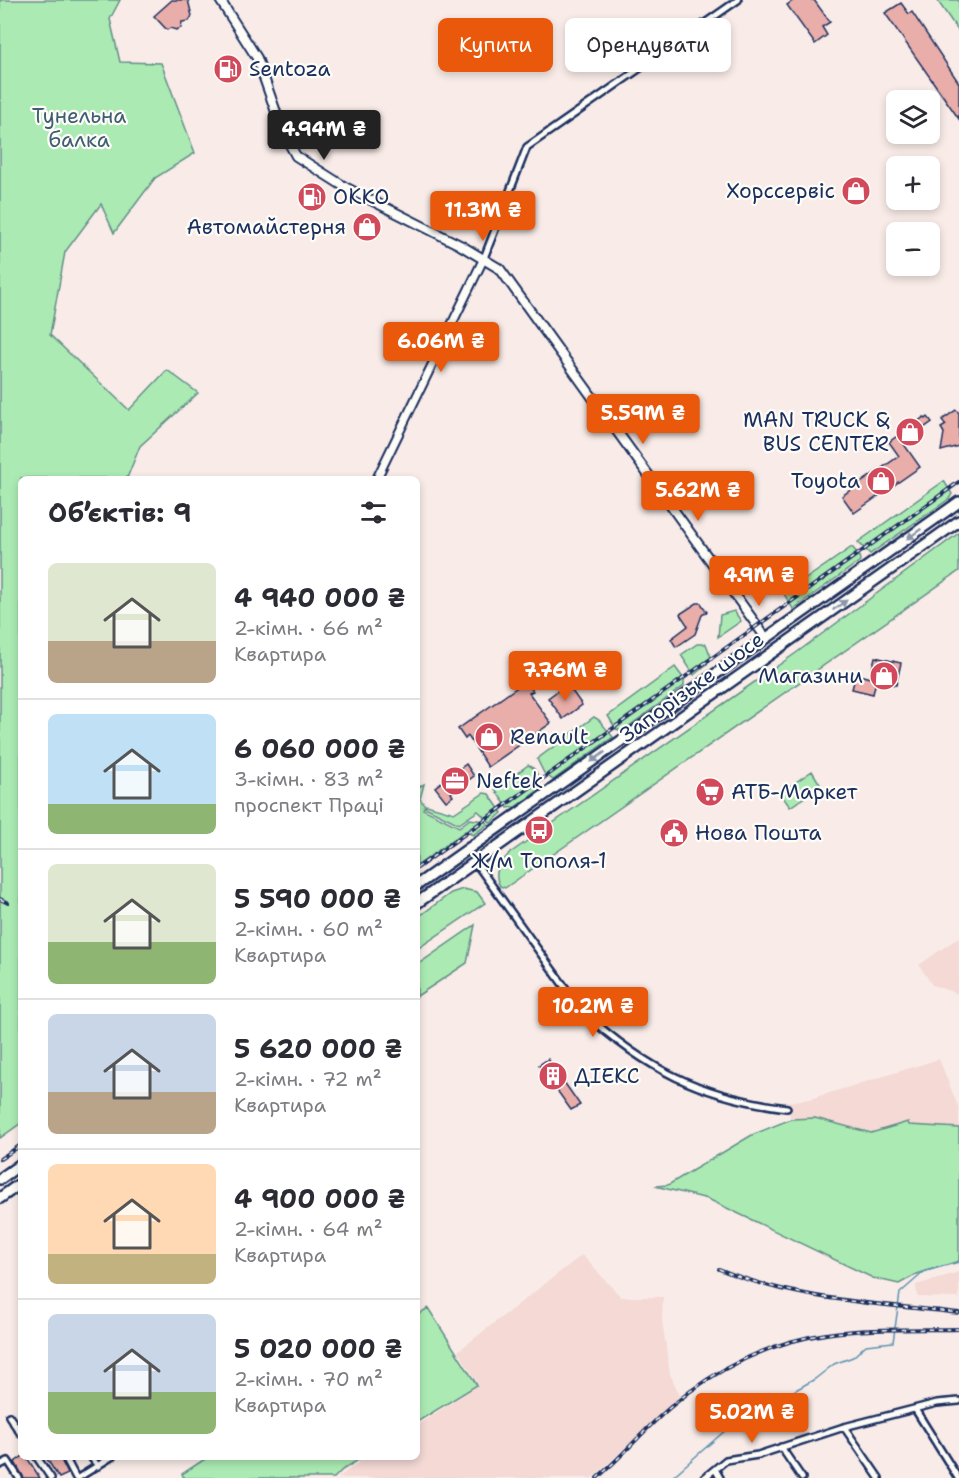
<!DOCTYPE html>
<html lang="uk">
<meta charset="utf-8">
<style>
body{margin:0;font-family:"Shantell Sans",sans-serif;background:#f2f2f3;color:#2b2b33;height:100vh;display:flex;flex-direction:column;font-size:22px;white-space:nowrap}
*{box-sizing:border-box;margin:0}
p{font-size:20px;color:#7c7c81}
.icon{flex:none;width:33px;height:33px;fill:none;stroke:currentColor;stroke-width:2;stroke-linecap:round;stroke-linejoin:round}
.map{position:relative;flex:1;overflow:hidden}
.details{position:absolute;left:18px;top:476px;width:402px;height:984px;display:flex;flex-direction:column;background:#fff;border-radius:9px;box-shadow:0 3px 9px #0003}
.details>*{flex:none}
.top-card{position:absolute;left:438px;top:18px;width:430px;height:54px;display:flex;gap:12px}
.buttons{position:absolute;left:886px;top:90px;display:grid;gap:12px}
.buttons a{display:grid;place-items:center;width:54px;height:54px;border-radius:9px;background:#fff;box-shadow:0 3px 9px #0003;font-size:30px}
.price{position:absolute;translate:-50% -51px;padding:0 14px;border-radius:6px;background:#ea580c;color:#fff;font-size:20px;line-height:39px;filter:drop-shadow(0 2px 3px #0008)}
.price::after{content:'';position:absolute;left:50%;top:36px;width:18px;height:14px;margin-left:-9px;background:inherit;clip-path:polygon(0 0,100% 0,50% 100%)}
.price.active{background:#222;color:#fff}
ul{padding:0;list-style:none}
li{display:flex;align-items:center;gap:18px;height:150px;padding:0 30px}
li+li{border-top:2px solid #e1e1e2}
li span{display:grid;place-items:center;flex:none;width:168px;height:120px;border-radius:9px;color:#555}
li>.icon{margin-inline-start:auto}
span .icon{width:72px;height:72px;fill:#fffc;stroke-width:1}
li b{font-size:26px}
h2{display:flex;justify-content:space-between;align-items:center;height:72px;padding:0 30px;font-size:26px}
.tag{padding:0 21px;border-radius:9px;background:#fff;box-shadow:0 3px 9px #0003;font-size:21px;line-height:54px}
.tag.active{background:#ea580c;color:#fff}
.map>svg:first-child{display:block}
.built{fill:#f4d9d5}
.green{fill:#abebb3;stroke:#638d88;stroke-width:1.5}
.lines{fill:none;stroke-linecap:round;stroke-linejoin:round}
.stream{stroke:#5c91b1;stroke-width:1.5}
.building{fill:#e9aeaa;stroke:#1b2f5e;stroke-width:1.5}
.minor-casing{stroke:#1b2f5e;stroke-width:10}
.tertiary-casing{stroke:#1b2f5e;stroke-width:11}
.secondary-casing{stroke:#1b2f5e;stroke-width:12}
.primary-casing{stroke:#1b2f5e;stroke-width:14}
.minor{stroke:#fdfcf7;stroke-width:5}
.tertiary{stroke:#fdfcf7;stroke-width:7}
.secondary{stroke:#fdfcf7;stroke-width:8}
.primary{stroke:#fdfcf7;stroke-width:9}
.rail-casing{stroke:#1b2f5e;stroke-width:4}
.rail{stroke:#fdfcf7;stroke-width:1.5;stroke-dasharray:4.5;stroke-linecap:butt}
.oneway{fill:#8c96aa}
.labels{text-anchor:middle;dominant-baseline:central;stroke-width:4.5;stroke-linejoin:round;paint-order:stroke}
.poi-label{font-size:21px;fill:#1b2f5e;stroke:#fdfcf7;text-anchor:start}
.park-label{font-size:21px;fill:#3f5e73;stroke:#fdfcf7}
.street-label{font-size:21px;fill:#1b2f5e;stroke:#fdfcf7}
</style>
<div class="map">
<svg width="959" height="1478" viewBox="0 0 959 1478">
<rect width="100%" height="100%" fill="#f9ece8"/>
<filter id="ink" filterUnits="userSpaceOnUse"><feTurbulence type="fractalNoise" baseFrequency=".0167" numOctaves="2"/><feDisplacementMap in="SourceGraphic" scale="12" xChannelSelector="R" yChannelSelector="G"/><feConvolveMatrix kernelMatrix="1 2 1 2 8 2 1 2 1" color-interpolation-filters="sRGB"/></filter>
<g filter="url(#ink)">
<path class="built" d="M959 937V994H958L932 985 919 965Z
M939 1059 959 1109V1128L909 1125 908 1122 871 1133 815 1118 791 1119 786 1102 810 1099Z
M582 1255 621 1297H663L662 1320 670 1374 680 1396 598 1473 591 1478H337L367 1457 417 1456V1425L479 1385 458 1351Z
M959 1272V1298L917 1297 916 1285Z"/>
<path class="green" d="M0 0H120L110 19 120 62 161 63 195 153 155 178 114 233 101 204 65 252 50 335 129 410 167 370 198 393 140 446 127 478H21V1123L0 1138Z
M937 0H959V32Z
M944 481 952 494 949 499 870 554 858 542Z
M959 533V571L505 888 500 886C492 873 500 863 510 853L796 653Z
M852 547 859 555 860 561 793 609 784 594Z
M734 611 741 621 718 637 720 615Z
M697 644H706L712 660 694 675 681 655Z
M675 667 684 679V686L622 731 616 729 608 716Z
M594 717 599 720 613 737 553 780 544 773 537 759Z
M528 765C537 768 540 780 540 789L515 807 508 808 495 790Z
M812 771 821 786 790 807 780 793Z
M424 784 420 799 425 805 423 809 459 827 470 819 484 821 488 824 473 835 465 831 417 866V788Z
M484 793 489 794 502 813 491 823 478 811 459 824 425 807 427 805 454 813Z
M463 889 477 892 485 903 417 949V918L451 893Z
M475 925 467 963 417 996V965Z
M815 1118 871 1133 908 1122 909 1125 959 1128V1261L917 1274 899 1284 873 1278 708 1199 655 1186 668 1185 752 1135 791 1119Z
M428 1308 477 1385 417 1422V1315Z
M208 1457V1456L363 1457 342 1470 334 1478H184L182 1474Z"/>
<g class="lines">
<path class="stream" d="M671 1478 727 1429 815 1379 834 1364 853 1357 866 1345 893 1342 900 1293 925 1271 959 1262"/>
</g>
<path class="building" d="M172 0H188L192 16 189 21 182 22 181 28 176 30 170 28 167 30 154 16Z
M794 0H814L830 22 822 27 827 35 815 44 787 5Z
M901 3 909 14 912 12 959 83V119L885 13Z
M956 410 959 413V446L941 451 944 433 941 428 946 425 942 420Z
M924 417 926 419 928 417 932 422 903 443 920 467 854 513 842 496 899 456 889 442Z
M697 603H701L707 612 702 615 695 634 676 647 671 639 688 626 680 614Z
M875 657 901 663 896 685 876 681 873 694 852 689 856 674 870 678Z
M526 681 533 691 529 693 551 723 488 767 468 736 465 739 458 729Z
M567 684 582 705 563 719 548 698Z
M466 764 474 776 451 793 453 796 446 801 435 787Z
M548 1059 580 1105 571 1110 539 1065Z
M23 1456H26L40 1478H24L15 1462Z
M45 1456H59L68 1474 59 1478Z"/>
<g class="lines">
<g class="minor-casing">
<path id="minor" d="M484 258 527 147 738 0
M475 862 582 1011C645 1069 701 1097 787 1108
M915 1409 958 1478
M9 1416 21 1434
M844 1427 879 1478
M781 1447 802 1478
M36 1456 51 1478
M73 1456 67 1461 76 1478
M90 1456 98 1466
M0 1465 8 1461 19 1478
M715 1469 720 1478
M78 1478 113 1456
M704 1478 726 1460 758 1455 844 1427 937 1403 959 1401"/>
</g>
<g class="tertiary-casing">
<path id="tertiary" d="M377 478 484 258"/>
</g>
<g class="secondary-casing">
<path id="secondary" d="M220 0 257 58 283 132 296 156 345 187 460 245 500 269 766 638"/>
</g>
<g class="primary-casing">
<path id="primary" d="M417 885 959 502
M417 903 959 521
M0 1179 21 1164
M0 1198 21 1183"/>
</g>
<use href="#minor" class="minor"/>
<use href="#tertiary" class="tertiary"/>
<use href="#secondary" class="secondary"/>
<use href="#primary" class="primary"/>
<g class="rail-casing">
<path id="rail" d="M417 868 959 482
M0 899 8 903
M0 1159 21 1145
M719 1269C796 1301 877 1303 959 1313
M597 1478C624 1455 646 1427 673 1405 715 1369 771 1342 826 1334 870 1328 915 1330 959 1329"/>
</g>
<use href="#rail" class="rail"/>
</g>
<defs><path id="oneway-solid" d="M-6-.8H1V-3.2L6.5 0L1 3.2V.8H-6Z" transform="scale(1.5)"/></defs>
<g class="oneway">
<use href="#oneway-solid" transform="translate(914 534) rotate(145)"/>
<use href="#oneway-solid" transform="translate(840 605) rotate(-35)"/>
<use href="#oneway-solid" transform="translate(598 757) rotate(145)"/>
</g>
</g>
<defs>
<g id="fuel-disc" transform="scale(1.5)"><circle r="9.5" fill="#d1495b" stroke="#fdfcf7"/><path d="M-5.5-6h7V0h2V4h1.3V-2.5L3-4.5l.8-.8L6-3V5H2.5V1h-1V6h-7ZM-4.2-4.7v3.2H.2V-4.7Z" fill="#fff"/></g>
<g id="shop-disc" transform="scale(1.5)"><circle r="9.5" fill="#d1495b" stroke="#fdfcf7"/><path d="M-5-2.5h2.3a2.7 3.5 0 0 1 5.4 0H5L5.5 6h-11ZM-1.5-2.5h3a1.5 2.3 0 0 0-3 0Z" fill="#fff"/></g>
<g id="office-disc" transform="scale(1.5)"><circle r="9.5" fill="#d1495b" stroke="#fdfcf7"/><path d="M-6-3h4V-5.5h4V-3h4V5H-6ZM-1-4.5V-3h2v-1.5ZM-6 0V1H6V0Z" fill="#fff"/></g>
<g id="supermarket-disc" transform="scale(1.5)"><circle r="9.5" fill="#d1495b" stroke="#fdfcf7"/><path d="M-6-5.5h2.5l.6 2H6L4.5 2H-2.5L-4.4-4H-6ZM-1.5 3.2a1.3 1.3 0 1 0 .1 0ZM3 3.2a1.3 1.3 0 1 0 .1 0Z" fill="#fff"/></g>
<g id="bus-disc" transform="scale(1.5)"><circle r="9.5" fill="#d1495b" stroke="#fdfcf7"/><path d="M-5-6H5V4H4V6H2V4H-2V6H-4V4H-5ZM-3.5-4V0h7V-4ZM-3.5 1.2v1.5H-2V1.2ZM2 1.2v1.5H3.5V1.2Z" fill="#fff"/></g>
<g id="civic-disc" transform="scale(1.5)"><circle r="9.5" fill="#d1495b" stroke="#fdfcf7"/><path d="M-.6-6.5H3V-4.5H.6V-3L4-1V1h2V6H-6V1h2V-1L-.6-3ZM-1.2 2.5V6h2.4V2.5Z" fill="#fff"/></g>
<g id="building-disc" transform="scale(1.5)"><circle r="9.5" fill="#d1495b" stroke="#fdfcf7"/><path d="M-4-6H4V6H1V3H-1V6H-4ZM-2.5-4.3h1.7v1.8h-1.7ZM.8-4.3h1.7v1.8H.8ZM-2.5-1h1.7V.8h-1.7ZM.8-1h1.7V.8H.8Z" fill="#fff"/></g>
</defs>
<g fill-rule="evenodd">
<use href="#fuel-disc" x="228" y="69"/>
<use href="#shop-disc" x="856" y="191"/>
<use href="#fuel-disc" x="312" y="197"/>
<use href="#shop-disc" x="367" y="227"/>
<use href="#shop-disc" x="910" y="432"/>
<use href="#shop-disc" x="881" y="481"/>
<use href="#shop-disc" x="884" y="676"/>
<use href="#shop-disc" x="489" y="737"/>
<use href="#office-disc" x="455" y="781"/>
<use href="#supermarket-disc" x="710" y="792"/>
<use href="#bus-disc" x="539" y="830"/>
<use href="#civic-disc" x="674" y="833"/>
<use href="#building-disc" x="553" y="1076"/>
</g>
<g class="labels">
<g class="poi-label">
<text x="249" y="69">Sentoza</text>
<text x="835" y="191" text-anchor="end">Хорссервіс</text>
<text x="333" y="197">OKKO</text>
<text x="346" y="227" text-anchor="end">Автомайстерня</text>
<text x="889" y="420" text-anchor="end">MAN TRUCK &amp;<tspan x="889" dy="24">BUS CENTER</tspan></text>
<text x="860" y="481" text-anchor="end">Toyota</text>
<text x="863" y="676" text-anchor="end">Магазини</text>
<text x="510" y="737">Renault</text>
<text x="476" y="781">Neftek</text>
<text x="731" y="792">АТБ-Маркет</text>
<text x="695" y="833">Нова Пошта</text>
<text x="539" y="861" text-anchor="middle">Ж/м Тополя-1</text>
<text x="574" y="1076">ДІЕКС</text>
</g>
<g class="park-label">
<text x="79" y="116">Тунельна<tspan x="79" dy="24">балка</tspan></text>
</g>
<g class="street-label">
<text transform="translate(692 687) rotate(-36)">Запорізьке шосе</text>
</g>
</g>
</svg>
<div class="buttons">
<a><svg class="icon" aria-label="layers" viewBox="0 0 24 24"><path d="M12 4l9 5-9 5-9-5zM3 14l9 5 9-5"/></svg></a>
<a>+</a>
<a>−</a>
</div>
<b class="price active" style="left:324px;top:161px">4.94M ₴</b>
<b class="price" style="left:483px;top:242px">11.3M ₴</b>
<b class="price" style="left:441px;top:373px">6.06M ₴</b>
<b class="price" style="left:643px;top:445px">5.59M ₴</b>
<b class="price" style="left:698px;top:522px">5.62M ₴</b>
<b class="price" style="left:759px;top:607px">4.9M ₴</b>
<b class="price" style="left:565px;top:702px">7.76M ₴</b>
<b class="price" style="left:593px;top:1038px">10.2M ₴</b>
<b class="price" style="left:752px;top:1444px">5.02M ₴</b>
<div class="top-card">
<a class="tag active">Купити</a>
<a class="tag">Орендувати</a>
</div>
<section class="details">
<h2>Об’єктів: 9<svg class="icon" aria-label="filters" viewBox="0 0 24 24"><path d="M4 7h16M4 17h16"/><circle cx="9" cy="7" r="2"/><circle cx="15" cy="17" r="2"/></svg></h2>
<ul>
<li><span style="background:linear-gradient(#dfe7d0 65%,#b9a48a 0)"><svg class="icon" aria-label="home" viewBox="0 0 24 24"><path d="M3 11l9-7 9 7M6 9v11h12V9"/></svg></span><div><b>4 940 000 ₴</b><p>2-кімн. · 66 m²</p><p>Квартира</p></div></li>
<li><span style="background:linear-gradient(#bfe0f5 75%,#8fb573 0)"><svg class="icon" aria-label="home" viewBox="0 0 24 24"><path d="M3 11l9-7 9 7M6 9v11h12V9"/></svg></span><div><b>6 060 000 ₴</b><p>3-кімн. · 83 m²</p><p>проспект Праці</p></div></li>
<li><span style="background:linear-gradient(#dfe7d0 65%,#8fb573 0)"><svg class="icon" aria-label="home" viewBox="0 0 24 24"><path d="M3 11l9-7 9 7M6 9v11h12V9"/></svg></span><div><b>5 590 000 ₴</b><p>2-кімн. · 60 m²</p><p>Квартира</p></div></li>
<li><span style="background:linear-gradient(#c9d6e8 65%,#b9a48a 0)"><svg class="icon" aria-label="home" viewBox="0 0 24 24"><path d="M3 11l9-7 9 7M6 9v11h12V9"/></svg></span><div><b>5 620 000 ₴</b><p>2-кімн. · 72 m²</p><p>Квартира</p></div></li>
<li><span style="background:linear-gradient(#ffd9b3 75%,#c2b280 0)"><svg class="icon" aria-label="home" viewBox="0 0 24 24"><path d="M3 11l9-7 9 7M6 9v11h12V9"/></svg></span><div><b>4 900 000 ₴</b><p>2-кімн. · 64 m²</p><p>Квартира</p></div></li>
<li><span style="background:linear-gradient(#c9d6e8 65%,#8fb573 0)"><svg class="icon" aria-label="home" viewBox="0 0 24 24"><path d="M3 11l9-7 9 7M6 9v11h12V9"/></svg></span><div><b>5 020 000 ₴</b><p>2-кімн. · 70 m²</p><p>Квартира</p></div></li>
</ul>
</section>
</div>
